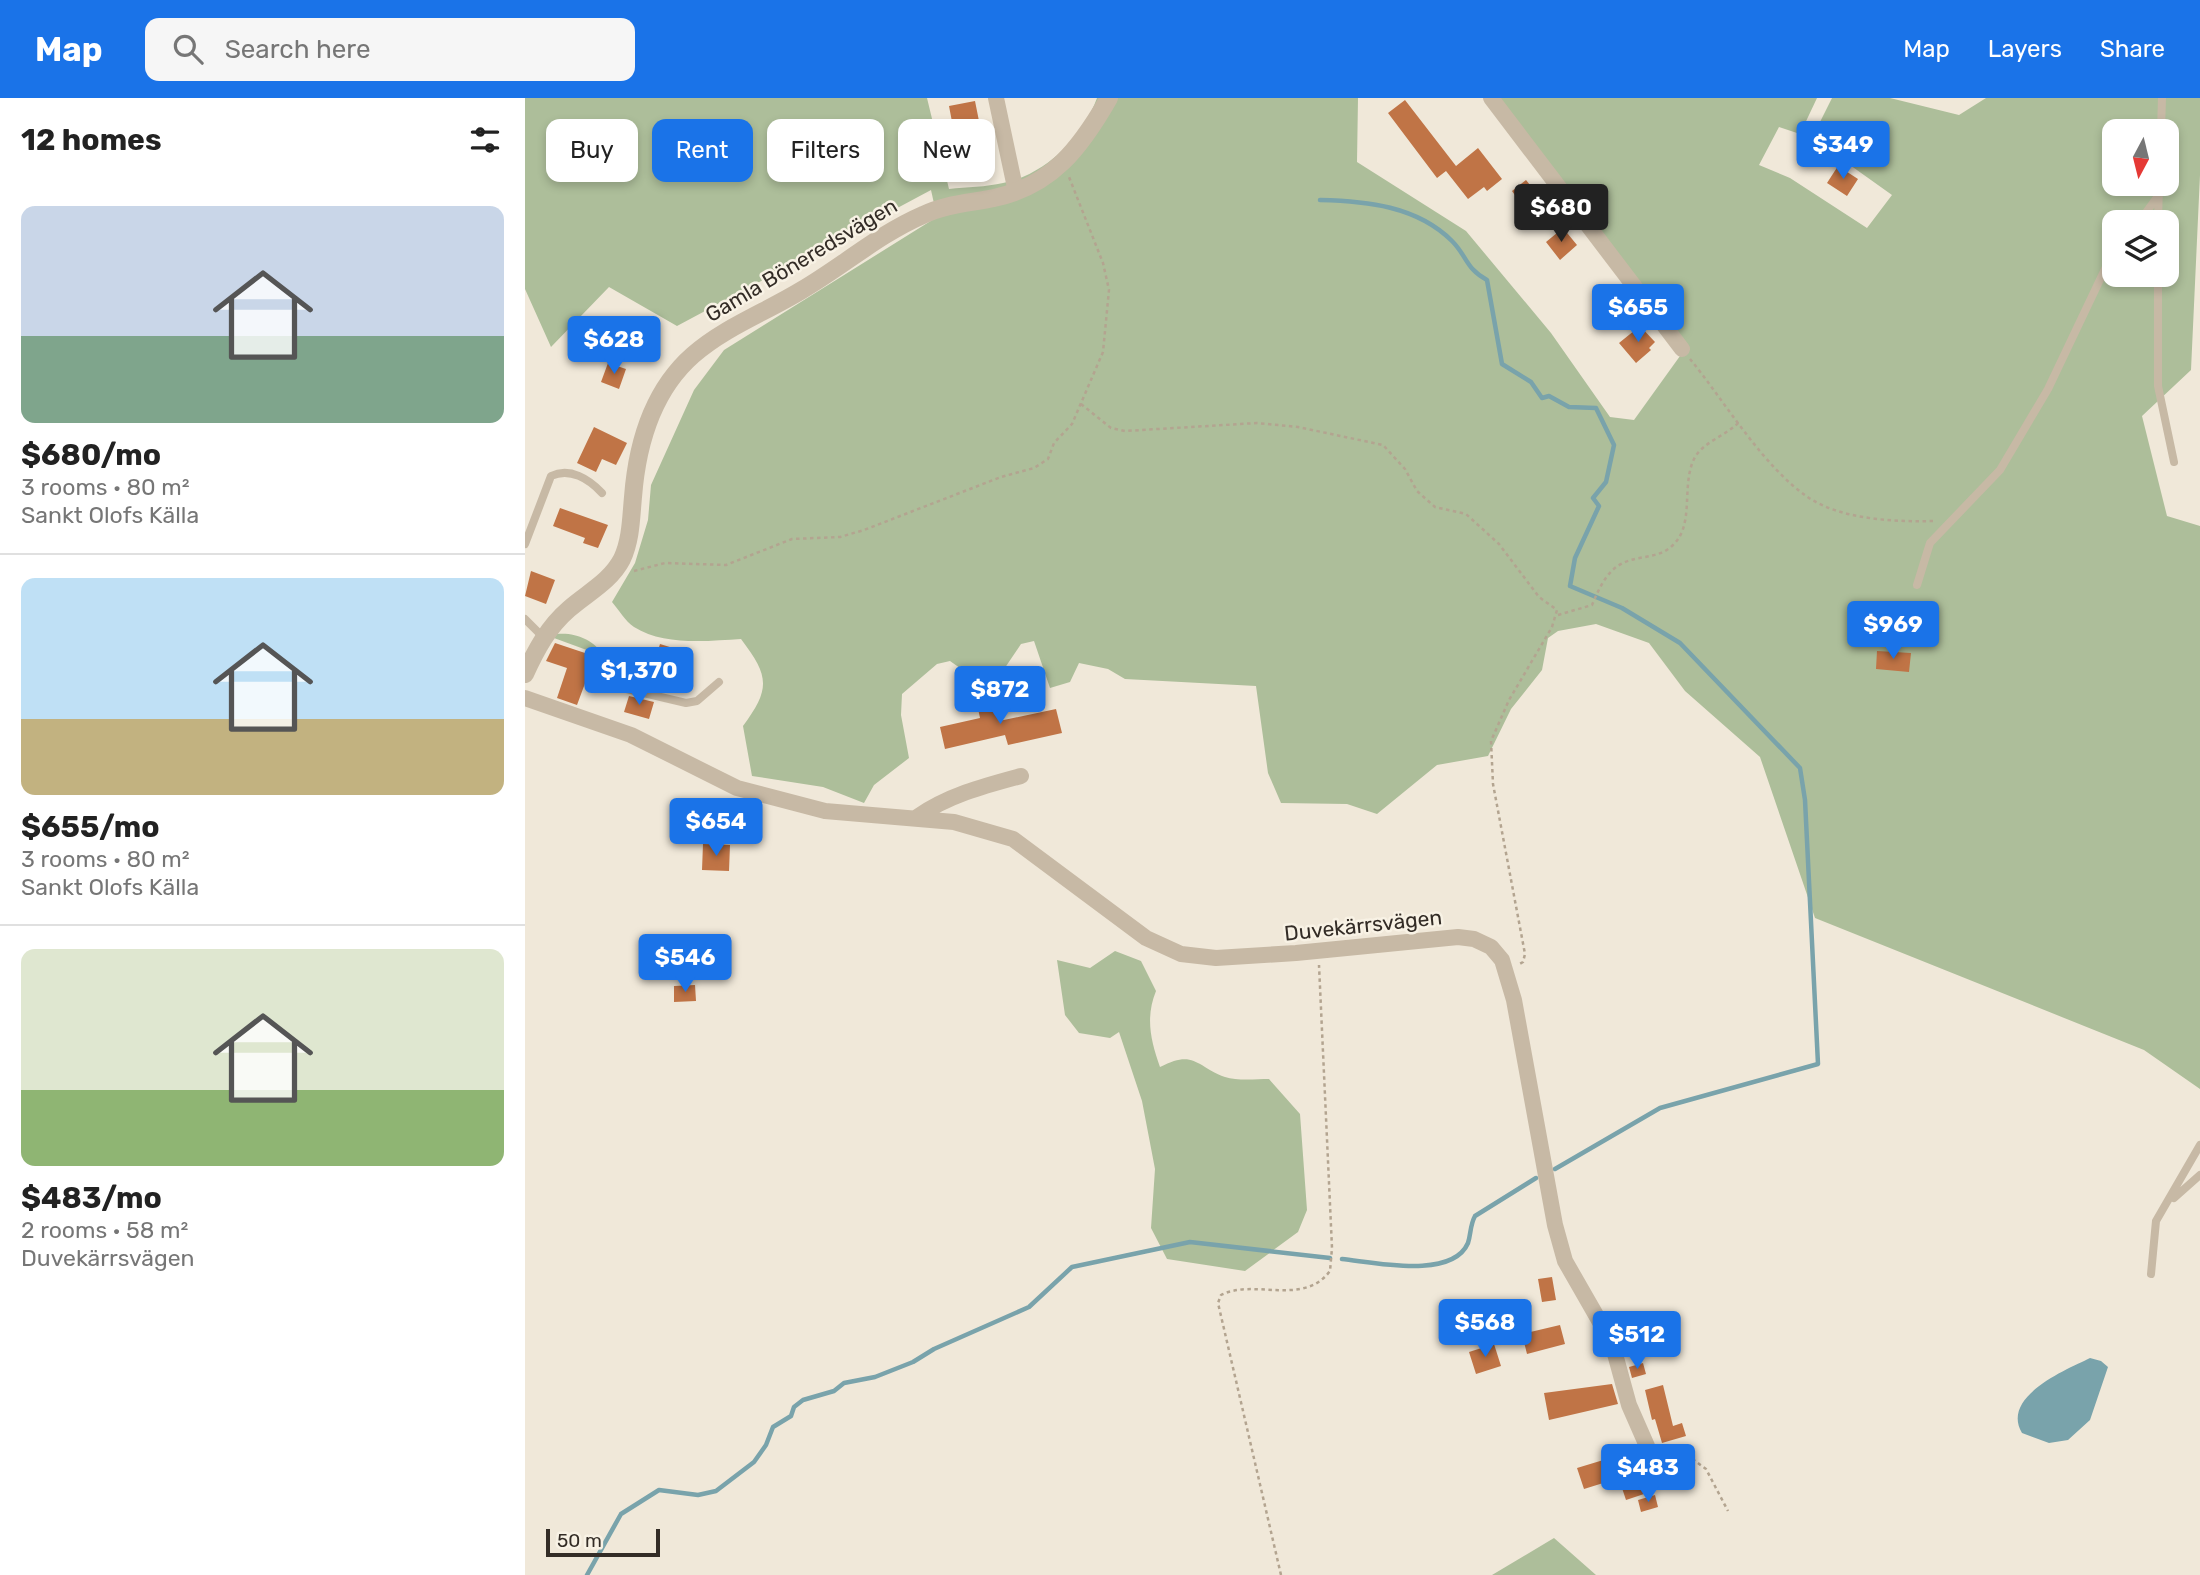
<!DOCTYPE html>
<meta charset="utf-8">
<style>
body{margin:0;font-family:Rubik,sans-serif;background:#f6f6f6;color:#222;height:100vh;display:flex;flex-direction:column;font-size:26px;white-space:nowrap}
*{box-sizing:border-box;margin:0}
p{font-size:23px;color:#767676}
.icon{flex:none;width:38px;height:38px;fill:none;stroke:currentColor;stroke-width:2;stroke-linecap:round;stroke-linejoin:round}
.map{position:relative;flex:1;overflow:hidden}
.details{display:flex;flex-direction:column;background:#fff;width:525px}
.details>*{flex:none}
.top-card{position:absolute;left:21px;top:21px;width:665px;height:63px;display:flex;gap:14px}
.needle{width:46px;rotate:187deg}
.buttons{position:absolute;left:1577px;top:21px;display:grid;gap:14px}
.buttons a{display:grid;place-items:center;width:77px;height:77px;border-radius:14px;background:#fff;box-shadow:0 4px 10px #0003;font-size:35px}
.scale{position:absolute;left:21px;bottom:18px;width:114px;box-sizing:border-box;padding-left:7px;border:4px solid #332c26;border-top:0;font-size:19px;line-height:24px;white-space:nowrap;color:#332c26;-webkit-text-stroke:5px #f8f2e5;paint-order:stroke}
.price{position:absolute;translate:-50% -60px;padding:0 16px;border-radius:7px;background:#1a73e8;color:#fff;font-size:23px;line-height:46px;filter:drop-shadow(0 2px 4px #0008)}
.price::after{content:'';position:absolute;left:50%;top:42px;width:21px;height:16px;margin-left:-10px;background:inherit;clip-path:polygon(0 0,100% 0,50% 100%)}
.price.active{background:#222;color:#fff}
ul{padding:0;list-style:none}
li{display:grid;align-content:center;gap:14px;height:371px;padding:0 21px}
li+li{border-top:2px solid #e0e0e0}
li span{display:grid;place-items:center;height:217px;border-radius:14px;color:#555}
li>.icon{margin-inline-start:auto}
span .icon{width:126px;height:126px;fill:#fffc;stroke-width:1}
li b{font-size:30px}
h2{display:flex;justify-content:space-between;align-items:center;height:84px;padding:0 21px;font-size:30px}
.chip{padding:0 24px;border-radius:14px;background:#fff;box-shadow:0 4px 10px #0003;font-size:24px;line-height:63px}
.chip.active{background:#1a73e8;color:#fff}
header{display:flex;align-items:center;gap:42px;box-sizing:border-box;height:98px;padding:0 35px;background:#1a73e8;color:#fff}
header strong{font-size:33px}
nav{display:flex;gap:38px;margin-inline-start:auto;font-size:24px}
.search{width:490px;height:63px;background:#f6f6f6;display:flex;align-items:center;gap:18px;box-sizing:border-box;padding:0 24px;border-radius:14px;color:#767676;font-size:26px}
main{display:flex;flex:1;min-height:0}
.map>svg:first-child{display:block}
.green{fill:#adbe9a;fill-rule:evenodd}
.water{fill:#79a3ab}
.lines{fill:none;stroke-linecap:round;stroke-linejoin:round}
.stream{stroke:#79a3ab;stroke-width:4.5}
.building{fill:#c07446}
.path{stroke:#b3a490;stroke-width:2.5;stroke-dasharray:3.5 3.5;stroke-linecap:butt}
.service{stroke:#c7b9a5;stroke-width:8}
.minor{stroke:#c7b9a5;stroke-width:16}
.tertiary{stroke:#c7b9a5;stroke-width:18}
.labels{text-anchor:middle;dominant-baseline:central;stroke-width:5;stroke-linejoin:round;paint-order:stroke}
.street-label{font-size:21px;fill:#332c26;stroke:#f8f2e5}
</style>
<header>
<strong>Map</strong>
<div class="search"><svg class="icon" aria-label="search" viewBox="0 0 24 24"><circle cx="10" cy="10" r="6"/><path d="M15 15l6 6"/></svg>Search here</div>
<nav><a>Map</a><a>Layers</a><a>Share</a></nav>
</header>
<main>
<section class="details">
<h2>12 homes<svg class="icon" aria-label="filters" viewBox="0 0 24 24"><path d="M4 7h16M4 17h16"/><circle cx="9" cy="7" r="2"/><circle cx="15" cy="17" r="2"/></svg></h2>
<ul>
<li><span style="background:linear-gradient(#c9d6e8 60%,#7fa58c 0)"><svg class="icon" aria-label="home" viewBox="0 0 24 24"><path d="M3 11l9-7 9 7M6 9v11h12V9"/></svg></span><div><b>$680/mo</b><p>3 rooms · 80 m²</p><p>Sankt Olofs Källa</p></div></li>
<li><span style="background:linear-gradient(#bfe0f5 65%,#c2b280 0)"><svg class="icon" aria-label="home" viewBox="0 0 24 24"><path d="M3 11l9-7 9 7M6 9v11h12V9"/></svg></span><div><b>$655/mo</b><p>3 rooms · 80 m²</p><p>Sankt Olofs Källa</p></div></li>
<li><span style="background:linear-gradient(#dfe7d0 65%,#8fb573 0)"><svg class="icon" aria-label="home" viewBox="0 0 24 24"><path d="M3 11l9-7 9 7M6 9v11h12V9"/></svg></span><div><b>$483/mo</b><p>2 rooms · 58 m²</p><p>Duvekärrsvägen</p></div></li>
</ul>
</section>
<div class="map">
<svg width="1675" height="1477" viewBox="0 0 1675 1477">
<rect width="100%" height="100%" fill="#f0e8d9"/>
<path class="green" d="M0 0H402L424 91C442 89 461 89 478 85 520 77 558 39 572 0H833L832 64 941 133 1026 235 1085 319 1109 322 1155 258 959 0H1292L1275 36 1254 29 1234 67 1265 80 1342 130 1367 97 1287 40 1307 0H1365L1434 17 1461 0H1675V77L1666 272 1617 318 1642 418 1675 428V991L1619 952 1290 820 1235 659 1160 593 1124 545 1071 526 1033 533 1023 540 1017 572 986 611 963 658 912 667 852 716 822 706 756 705 743 675 731 588 600 581 583 571 554 565 545 584 525 590 509 543 496 546 471 583 452 582 425 563 412 566 377 596 376 617 384 660 349 687 339 705 298 689 227 678 218 628C246 590 244 578 216 541 182 543 139 548 109 529 100 523 94 512 87 504L110 465 123 422 126 387 169 292 199 252 412 119 406 92 152 228 84 189 26 249 0 191ZM1589 33H1642V86H1589ZM1589 124H1642V177H1589Z
M32 536C49 534 71 542 78 558L29 540Z
M590 853 616 863 631 893C620 920 626 943 635 969 669 951 671 968 700 979 712 983 731 981 744 981L775 1016 782 1112 773 1134 720 1173 642 1161 626 1130 630 1071 617 1003 594 934 585 940 554 935 540 917 532 862 565 870Z
M1029 1440 1071 1477H967Z"/>
<path class="water" d="M1565 1260 1576 1263 1583 1269 1565 1322 1543 1342 1524 1345 1497 1335C1475 1298 1543 1271 1565 1260Z"/>
<g class="lines">
<path class="stream" d="M795 102C841 103 892 108 927 143 942 158 941 171 962 182L977 266 1006 284 1017 300 1024 298 1044 309 1071 310 1089 347 1081 384 1068 400 1074 408 1050 460 1045 488 1097 510 1155 545 1275 670 1280 702 1293 966 1135 1010 1030 1071
M817 1161C848 1164 927 1182 943 1145 946 1136 945 1127 950 1118L1011 1080
M62 1477 96 1416 134 1392 173 1397 191 1393 229 1364 241 1347 248 1329 266 1318 269 1309 278 1302 309 1293 319 1285 350 1279 388 1264 409 1251 504 1209 547 1169 665 1144 805 1160"/>
</g>
<path class="building" d="M880 2 931 68 953 50 977 81 962 93 959 89 943 101 921 73 912 80 863 15Z
M450 3 454 23 428 29 424 8Z
M1313 68 1333 81 1322 98 1302 85Z
M1001 82 1009 92 994 103 987 93Z
M1038 130 1052 147 1035 162 1021 144Z
M1093 194 1103 207 1087 219 1077 206Z
M1115 228 1130 244 1124 250 1126 252 1111 265 1094 245Z
M83 265 101 271 94 291 76 284Z
M69 329 102 345 91 367 77 361 71 374 52 365Z
M35 410 83 427 73 450 58 445 60 440 28 428Z
M6 473 30 482 21 506 0 498Z
M1358 508V527H1340L1339 509Z
M30 545 81 562 74 584 62 580 52 607 32 600 42 570 21 563Z
M135 546 161 554 149 595 122 589Z
M1352 553 1386 555 1384 574 1351 571Z
M468 592 474 623 531 611 537 635 483 647 480 637 420 651 415 629 455 620 450 596Z
M104 598 129 604 124 621 99 614Z
M178 746 205 747 204 773 177 772Z
M170 887 171 903 149 904V888Z
M1027 1179 1031 1202 1017 1204 1013 1181Z
M1035 1227 1040 1246 1002 1256 997 1236Z
M969 1246 976 1268 951 1276 944 1254Z
M1118 1265 1121 1276 1107 1280 1104 1269Z
M1087 1286 1093 1306 1024 1322 1019 1295Z
M1138 1287 1148 1328 1157 1325 1161 1338 1137 1345 1130 1321 1127 1322 1120 1292Z
M1085 1360 1091 1381 1059 1391 1052 1370Z
M1113 1369 1122 1395 1101 1402 1092 1375Z
M1130 1397 1133 1409 1116 1414 1113 1402Z"/>
<g class="lines">
<path class="path" d="M1165 261C1201 305 1238 369 1284 400 1318 422 1371 424 1410 423
M556 306 586 330 600 333 732 325 773 329 858 347 880 371 892 393 910 409 941 416 974 446 1014 499 1032 512 1027 529 984 602 966 643 968 686 1000 856 998 864 993 867
M109 473 140 465 201 467 267 441 315 439 339 432 476 379 509 370 523 361 529 345 547 326 578 254 584 192 578 165 544 79
M1033 517 1067 507C1074 491 1081 473 1098 465 1114 457 1134 461 1148 447 1170 426 1156 388 1169 361 1177 344 1203 337 1215 323
M1133 1355 1166 1360 1181 1371 1203 1413
M756 1477 693 1205 696 1197C729 1180 778 1209 805 1173L807 1150 794 867"/>
<path class="service" d="M1636 33 1637 0
M1614 124 1633 98
M1633 124 1634 86
M1633 177V288L1649 364
M0 446 26 378C45 369 64 381 77 395
M1392 487 1405 445 1475 372 1523 291 1581 169 1589 158
M0 521 18 539
M89 588 161 605 172 603 194 584
M1649 1100 1675 1077
M1626 1176 1631 1123 1675 1047"/>
<path class="minor" d="M471 0 491 94
M966 0 1157 251
M0 600 106 637 212 690 300 713 429 724 488 741 621 840 656 856 691 860 771 855 933 839 949 841 966 849 977 862 989 902 1030 1127 1040 1163 1087 1245 1104 1307 1122 1348
M392 719C424 697 459 688 496 678"/>
<path class="tertiary" d="M0 576C11 552 23 529 44 511 62 495 85 484 97 461 106 442 106 420 108 399 112 347 127 293 168 257 200 229 241 214 277 192 318 168 354 136 398 117 420 106 445 105 469 100 527 88 556 49 584 0"/>
</g>
<g class="labels">
<g class="street-label">
<text transform="translate(276 162) rotate(-31)">Gamla Böneredsvägen</text>
<text transform="translate(838 827) rotate(-6)">Duvekärrsvägen</text>
</g>
</g>
</svg>
<div class="buttons">
<a><svg class="needle" viewBox="-14 -14 28 28"><path d="M0-13l5 13h-10z" fill="#e53935"/><path d="M0 13l5-13h-10z" fill="#767676"/></svg></a>
<a><svg class="icon" aria-label="layers" viewBox="0 0 24 24"><path d="M12 4l9 5-9 5-9-5zM3 14l9 5 9-5"/></svg></a>
</div>
<div class="scale">50 m</div>
<b class="price" style="left:1318px;top:83px">$349</b>
<b class="price active" style="left:1036px;top:146px">$680</b>
<b class="price" style="left:1113px;top:246px">$655</b>
<b class="price" style="left:89px;top:278px">$628</b>
<b class="price" style="left:1368px;top:563px">$969</b>
<b class="price" style="left:114px;top:609px">$1,370</b>
<b class="price" style="left:475px;top:628px">$872</b>
<b class="price" style="left:191px;top:760px">$654</b>
<b class="price" style="left:160px;top:896px">$546</b>
<b class="price" style="left:960px;top:1261px">$568</b>
<b class="price" style="left:1112px;top:1273px">$512</b>
<b class="price" style="left:1123px;top:1406px">$483</b>
<div class="top-card">
<a class="chip">Buy</a>
<a class="chip active">Rent</a>
<a class="chip">Filters</a>
<a class="chip">New</a>
</div>
</div>
</main>
